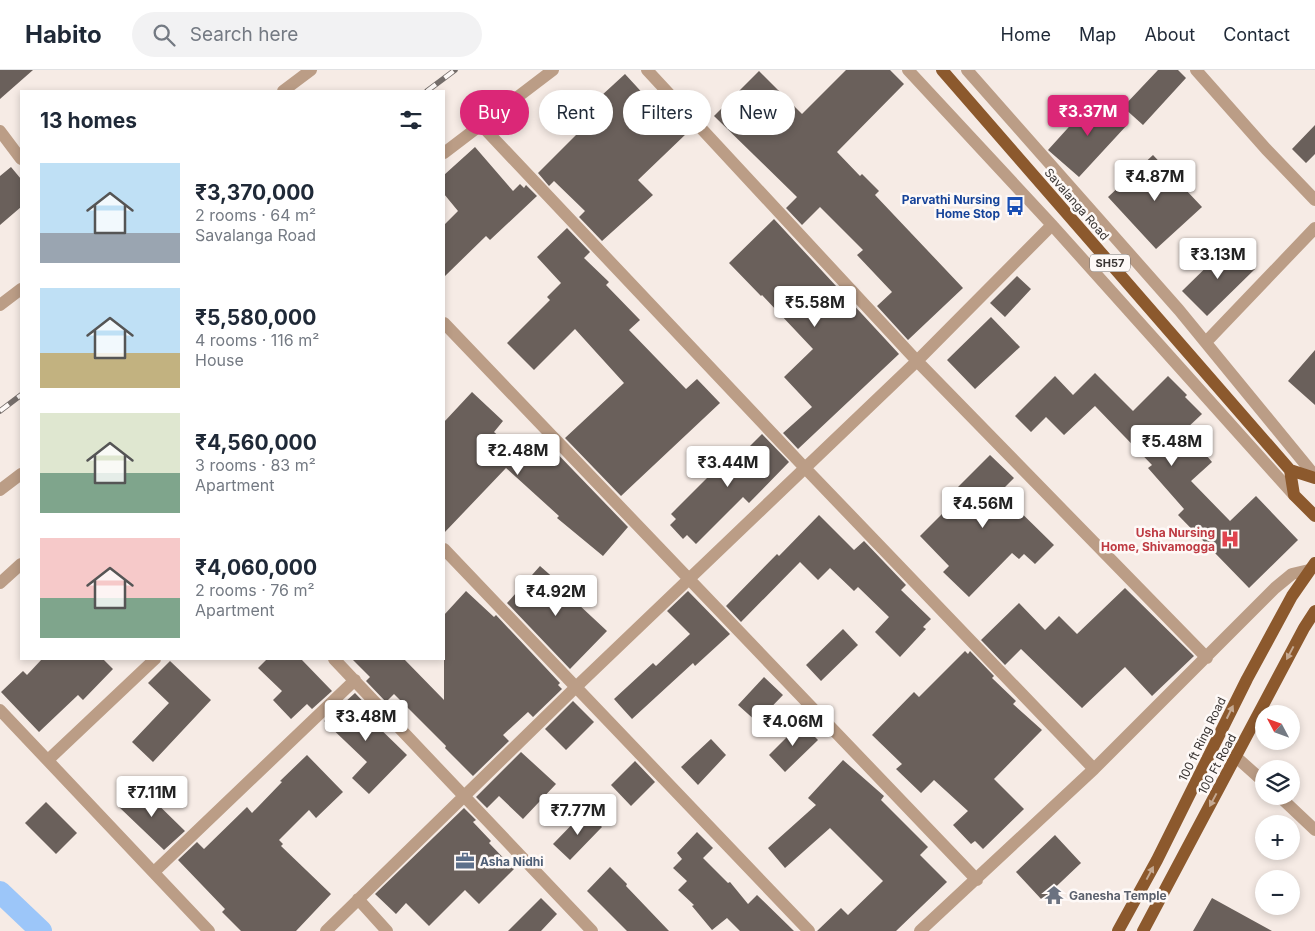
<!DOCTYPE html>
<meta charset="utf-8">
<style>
body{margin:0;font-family:Inter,sans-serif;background:#f2f2f3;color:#1f2937;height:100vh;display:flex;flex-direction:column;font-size:19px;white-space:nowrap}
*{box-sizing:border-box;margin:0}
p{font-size:16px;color:#747a83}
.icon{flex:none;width:28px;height:28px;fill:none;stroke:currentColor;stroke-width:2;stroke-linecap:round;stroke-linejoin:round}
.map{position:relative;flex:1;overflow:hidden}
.details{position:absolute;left:20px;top:20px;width:425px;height:570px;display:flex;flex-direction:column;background:#fff;border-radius:0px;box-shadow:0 2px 8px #0003}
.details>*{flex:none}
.guide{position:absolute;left:460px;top:20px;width:475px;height:45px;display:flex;gap:10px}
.needle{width:32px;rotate:311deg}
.fabs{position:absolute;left:1255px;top:635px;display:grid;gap:10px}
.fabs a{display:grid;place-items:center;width:45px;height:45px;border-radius:50%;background:#fff;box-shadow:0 2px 8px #0003;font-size:25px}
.price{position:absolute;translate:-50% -42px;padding:0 11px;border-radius:5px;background:#fff;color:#222;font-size:16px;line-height:32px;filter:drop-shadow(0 1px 2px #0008)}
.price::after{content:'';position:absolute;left:50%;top:30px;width:15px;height:11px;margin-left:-8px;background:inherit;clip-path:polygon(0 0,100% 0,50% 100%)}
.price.on{background:#db2777;color:#fff}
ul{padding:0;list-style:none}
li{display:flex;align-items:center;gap:15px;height:125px;padding:0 20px}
li span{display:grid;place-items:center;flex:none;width:140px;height:100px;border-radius:0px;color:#555}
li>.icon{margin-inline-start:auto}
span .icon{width:60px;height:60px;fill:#fffc;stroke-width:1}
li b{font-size:21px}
h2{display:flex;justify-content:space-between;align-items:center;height:60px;padding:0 20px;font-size:21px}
.pill{padding:0 18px;border-radius:22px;background:#fff;box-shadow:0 2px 8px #0003;font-size:18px;line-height:45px}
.pill.on{background:#db2777;color:#fff}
header{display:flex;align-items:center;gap:30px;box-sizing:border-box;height:70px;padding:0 25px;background:#fff;border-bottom:1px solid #e0e1e3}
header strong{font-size:24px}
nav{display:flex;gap:28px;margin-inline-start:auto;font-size:18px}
.search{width:350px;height:45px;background:#f2f2f3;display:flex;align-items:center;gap:12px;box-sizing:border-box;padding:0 18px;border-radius:28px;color:#747a83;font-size:19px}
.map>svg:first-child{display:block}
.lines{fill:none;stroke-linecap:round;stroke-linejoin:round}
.canal{stroke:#9cc6f9;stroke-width:22}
.building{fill:#6a605b}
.street{stroke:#bb9d86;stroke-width:12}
.primary{stroke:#8c592d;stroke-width:12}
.rail-casing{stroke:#746d6a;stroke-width:5.5}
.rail{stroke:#fef9f7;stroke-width:4;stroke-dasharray:11;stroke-linecap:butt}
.oneway{fill:#c5a992}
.labels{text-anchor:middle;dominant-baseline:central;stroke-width:5;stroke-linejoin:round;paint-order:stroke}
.shield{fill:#fef9f7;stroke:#75706e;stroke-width:1}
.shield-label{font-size:11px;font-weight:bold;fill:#3a3533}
.transit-label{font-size:12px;font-weight:bold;fill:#164399;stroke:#fef9f7;text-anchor:end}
.street-label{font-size:12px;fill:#3a3533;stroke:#fef9f7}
.health-label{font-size:12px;font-weight:bold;fill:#be3a42;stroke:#fef9f7;text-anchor:end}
.service-label{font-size:12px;font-weight:bold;fill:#4e5e75;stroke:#fef9f7;text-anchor:start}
.worship-label{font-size:12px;font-weight:bold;fill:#5b616d;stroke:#fef9f7;text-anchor:start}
</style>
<header>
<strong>Habito</strong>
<div class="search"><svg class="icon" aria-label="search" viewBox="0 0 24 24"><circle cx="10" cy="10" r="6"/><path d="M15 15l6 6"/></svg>Search here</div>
<nav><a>Home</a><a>Map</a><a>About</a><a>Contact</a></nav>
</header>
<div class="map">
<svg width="1315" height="861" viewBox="0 0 1315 861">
<rect width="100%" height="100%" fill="#f6ebe5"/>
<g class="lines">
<path class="canal" d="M0 822 41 861"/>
</g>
<path class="building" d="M0 0H33L0 29Z
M846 0H890L904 14 837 82 860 106 862 104 879 121 875 125 963 218 908 270 877 236 892 222 857 185 863 180 820 137 802 155 786 138 797 127 714 46 759 1 802 44Z
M1158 0H1178L1186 8 1143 55 1123 37Z
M625 4 659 41 663 37 687 63 638 110 653 125 602 171 579 147 585 141 554 111 549 116 538 103 596 45 589 37Z
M1096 27 1127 55 1079 107 1048 80Z
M1315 55V84L1306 93 1292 79Z
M475 77 513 121 520 114 524 118 526 115 537 126 490 170 486 166 444 207V155L458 141 444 124V105Z
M1153 85 1202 137 1156 179 1108 127Z
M11 97 21 109V137L0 155V106Z
M774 149 899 284 798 379 783 363 812 337 784 307 813 279 762 225 761 226 729 193Z
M567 158 590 182 584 188 609 212 606 215 640 250 629 260 686 319 697 309 720 333 621 426 565 368 624 313 575 259 534 300 507 273 550 230 547 227 561 213 537 187Z
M1230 174 1255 199 1207 246 1182 221Z
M1017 206 1031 219 1005 247 990 233Z
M991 247 1020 277 975 319 947 290Z
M1315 280V335L1288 311Z
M1095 303 1133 341 1168 306 1187 325 1185 327 1202 344 1185 360 1212 392 1191 411 1230 451 1256 426 1298 470 1249 518 1178 445 1184 439 1148 398 1152 395 1095 336 1064 365 1046 347 1031 362 1015 346 1055 306 1073 325Z
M472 322 503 351 494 362 529 392 547 373 628 457 603 486 557 448 559 446 506 398 444 463V352Z
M762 364 789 392 749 433 743 427 696 474 687 465 683 469 670 455 676 449 671 444 711 404 710 403 736 376 743 383Z
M990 385 1014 408 1000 422 1054 475 1035 494 1024 484 1019 489 1012 483 969 527 943 502 949 496 920 466 957 429 952 423Z
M819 445 854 480 864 471 906 515 901 520 931 549 923 557 926 559 900 587 875 562 889 547 858 517 854 521 830 498 818 510 800 492 741 552 726 536 777 484 779 486Z
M540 496 565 518 563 520 607 561 570 599 507 533Z
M1125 518 1194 586 1152 626 1125 597 1082 638 1021 579 1005 595 981 570 1019 533 1045 560 1059 546 1077 564Z
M466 521 494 547 496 545 560 613 558 615 562 619 533 647 528 642 503 665 509 671 473 706 445 678 446 676 394 624 386 632 366 611 370 607 352 589H404L444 630V545Z
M688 521 730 564 695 596 693 593 632 649 614 629 653 593 656 596 690 564 667 541Z
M843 559 858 575 821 611 806 595Z
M965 581 968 584 970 581 994 606 992 608 1016 631 1013 634 1042 660 994 709 1024 739 983 779 975 771 971 774 953 755 968 741 934 710 921 723 896 699 902 694 872 665 914 622 919 627Z
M42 589H103L113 599 83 630 78 625 39 662 1 622 23 601 27 605Z
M267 589H301L332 621 312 639 307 634 291 649 273 630 282 621 258 598Z
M170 591 211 630 153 692 132 672 169 633 148 613Z
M764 607 783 625 757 652 738 635Z
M355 623 375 644 370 649 407 685 369 724 352 708 367 692 324 651Z
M573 631 594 652 566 680 545 659Z
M801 653 818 670 785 702 769 685Z
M711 669 726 685 698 715 681 697Z
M521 682 556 714 523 749 499 726 487 738 476 727Z
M307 685 343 722 316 748 309 740 279 770 283 774 281 776 331 824 296 861H241L222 842 225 839 178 790 197 772 204 779 247 737 252 743 282 712 280 711Z
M843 690 884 726 881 730 928 777 920 785 947 812 896 861H817L841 838 848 845 883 811 830 758 785 798 768 778 816 735 808 728Z
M635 691 655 712 631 736 611 715Z
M139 716 185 761 164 780 119 737Z
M46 732 77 763 56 784 25 753Z
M464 738 476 750 473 752 491 771 489 773 514 799 479 834 465 820 429 856 406 833 396 844 375 824Z
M585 741 602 757 570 790 553 774Z
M697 762 713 778 703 788 728 813 730 812 748 834 757 825 794 861H740L727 848 712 860 692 836 694 835 678 820 687 811 673 798 682 789 677 783Z
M1055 765 1081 793 1042 830 1016 802Z
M610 797 627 814 626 816 669 861H627L587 821Z
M541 828 557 844 541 861H508Z
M1212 828 1272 861H1193Z"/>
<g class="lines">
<path class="street" d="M647 0 917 291 1207 588
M908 0 1052 155 1294 425
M967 0 1179 240 1315 406
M1196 0 1266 79 1315 130
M283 21 311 0
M481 55 805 398 1094 699
M0 61 21 89
M444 83 553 0
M0 235 21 219
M444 253 977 810
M1206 272 1315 158
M0 420 21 404
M444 479 809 861
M0 513 21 494
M334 589 592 861
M0 640 209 861
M1236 687 1264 712
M48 690 155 589
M1279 726 1315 760
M154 802 355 610
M358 829 387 861
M326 861 577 616 917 291 1052 155
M920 861 1094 699 1275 518 1292 504 1309 500"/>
<path class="primary" d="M942 0 1290 400 1315 408
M1290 400 1294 425 1315 446
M1118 861 1157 790 1247 609 1292 526 1315 493
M1143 861 1304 558 1315 541"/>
<g class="rail-casing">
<path id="rail" d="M427 21 455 0
M0 341 21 325"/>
</g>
<use href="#rail" class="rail"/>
</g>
<defs><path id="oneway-solid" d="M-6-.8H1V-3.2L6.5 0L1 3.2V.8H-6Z" transform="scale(1.25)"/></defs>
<g class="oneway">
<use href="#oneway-solid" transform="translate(1290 583) rotate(118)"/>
<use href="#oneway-solid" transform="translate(1230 642) rotate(-64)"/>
<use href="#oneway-solid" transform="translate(1213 730) rotate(118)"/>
<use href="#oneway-solid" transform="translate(1150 803) rotate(-62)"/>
</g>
<defs>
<g id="bus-bare" transform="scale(1.5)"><path d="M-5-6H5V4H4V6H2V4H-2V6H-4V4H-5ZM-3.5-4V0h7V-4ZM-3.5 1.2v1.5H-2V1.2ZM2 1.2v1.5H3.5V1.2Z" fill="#1a4fb4" stroke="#fef9f7" stroke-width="2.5" paint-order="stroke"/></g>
<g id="hospital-bare" transform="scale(1.5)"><path d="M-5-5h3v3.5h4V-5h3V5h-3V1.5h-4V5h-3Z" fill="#e0444e" stroke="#fef9f7" stroke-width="2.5" paint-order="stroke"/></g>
<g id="office-bare" transform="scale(1.5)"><path d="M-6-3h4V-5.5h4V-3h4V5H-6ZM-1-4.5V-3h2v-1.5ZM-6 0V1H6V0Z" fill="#5c6f8a" stroke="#fef9f7" stroke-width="2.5" paint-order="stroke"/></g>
<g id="temple-bare" transform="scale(1.5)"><path d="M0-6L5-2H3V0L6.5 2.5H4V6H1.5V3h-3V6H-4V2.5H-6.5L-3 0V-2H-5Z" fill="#6b7280" stroke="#fef9f7" stroke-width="2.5" paint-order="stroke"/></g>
</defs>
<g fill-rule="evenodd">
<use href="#bus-bare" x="1015" y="136"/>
<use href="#hospital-bare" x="1230" y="469"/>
<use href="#office-bare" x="465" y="791"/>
<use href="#temple-bare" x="1054" y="825"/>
</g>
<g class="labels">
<rect class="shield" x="1090" y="184.5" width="40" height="17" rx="4"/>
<g class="shield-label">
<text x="1110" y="193">SH57</text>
</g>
<g class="transit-label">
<text x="1000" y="129">Parvathi Nursing<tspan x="1000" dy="14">Home Stop</tspan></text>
</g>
<g class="street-label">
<text transform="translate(1077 134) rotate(49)">Savalanga Road</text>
<text transform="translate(1202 669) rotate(-64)">100 ft Ring Road</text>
<text transform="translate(1217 694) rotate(-62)">100 Ft Road</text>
</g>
<g class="health-label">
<text x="1215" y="462">Usha Nursing<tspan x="1215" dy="14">Home, Shivamogga</tspan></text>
</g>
<g class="service-label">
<text x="480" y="791">Asha Nidhi</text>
</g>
<g class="worship-label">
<text x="1069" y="825">Ganesha Temple</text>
</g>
</g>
</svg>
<div class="fabs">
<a><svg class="needle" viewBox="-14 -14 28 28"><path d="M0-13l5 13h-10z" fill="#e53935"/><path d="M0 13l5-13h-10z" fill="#747a83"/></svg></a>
<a><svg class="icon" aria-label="layers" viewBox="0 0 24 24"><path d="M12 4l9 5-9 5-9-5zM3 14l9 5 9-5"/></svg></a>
<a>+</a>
<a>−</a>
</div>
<b class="price on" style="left:1088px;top:67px">₹3.37M</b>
<b class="price" style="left:1155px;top:132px">₹4.87M</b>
<b class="price" style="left:1218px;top:210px">₹3.13M</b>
<b class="price" style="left:815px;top:258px">₹5.58M</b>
<b class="price" style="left:1172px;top:397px">₹5.48M</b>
<b class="price" style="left:518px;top:406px">₹2.48M</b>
<b class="price" style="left:728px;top:418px">₹3.44M</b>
<b class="price" style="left:983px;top:459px">₹4.56M</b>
<b class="price" style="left:556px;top:547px">₹4.92M</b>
<b class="price" style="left:366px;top:672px">₹3.48M</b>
<b class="price" style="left:793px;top:677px">₹4.06M</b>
<b class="price" style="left:152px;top:748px">₹7.11M</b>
<b class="price" style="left:578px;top:766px">₹7.77M</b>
<div class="guide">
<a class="pill on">Buy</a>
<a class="pill">Rent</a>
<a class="pill">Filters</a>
<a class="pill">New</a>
</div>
<section class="details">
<h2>13 homes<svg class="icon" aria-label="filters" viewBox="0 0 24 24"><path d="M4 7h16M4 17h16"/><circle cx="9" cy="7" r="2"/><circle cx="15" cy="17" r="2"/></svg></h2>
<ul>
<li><span style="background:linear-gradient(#bfe0f5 70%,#9aa5b1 0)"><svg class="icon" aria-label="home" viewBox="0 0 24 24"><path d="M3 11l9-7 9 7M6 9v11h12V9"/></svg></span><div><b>₹3,370,000</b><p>2 rooms · 64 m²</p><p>Savalanga Road</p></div></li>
<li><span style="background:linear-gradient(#bfe0f5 65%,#c2b280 0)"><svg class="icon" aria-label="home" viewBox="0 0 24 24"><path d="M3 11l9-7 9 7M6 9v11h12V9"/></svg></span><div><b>₹5,580,000</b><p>4 rooms · 116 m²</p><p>House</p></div></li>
<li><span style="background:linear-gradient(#dfe7d0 60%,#7fa58c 0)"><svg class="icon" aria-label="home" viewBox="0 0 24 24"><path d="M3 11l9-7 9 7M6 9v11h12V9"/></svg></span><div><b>₹4,560,000</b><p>3 rooms · 83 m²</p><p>Apartment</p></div></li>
<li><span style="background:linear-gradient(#f6c9c9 60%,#7fa58c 0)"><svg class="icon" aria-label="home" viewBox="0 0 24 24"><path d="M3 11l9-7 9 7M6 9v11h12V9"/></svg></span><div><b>₹4,060,000</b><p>2 rooms · 76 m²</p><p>Apartment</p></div></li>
</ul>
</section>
</div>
